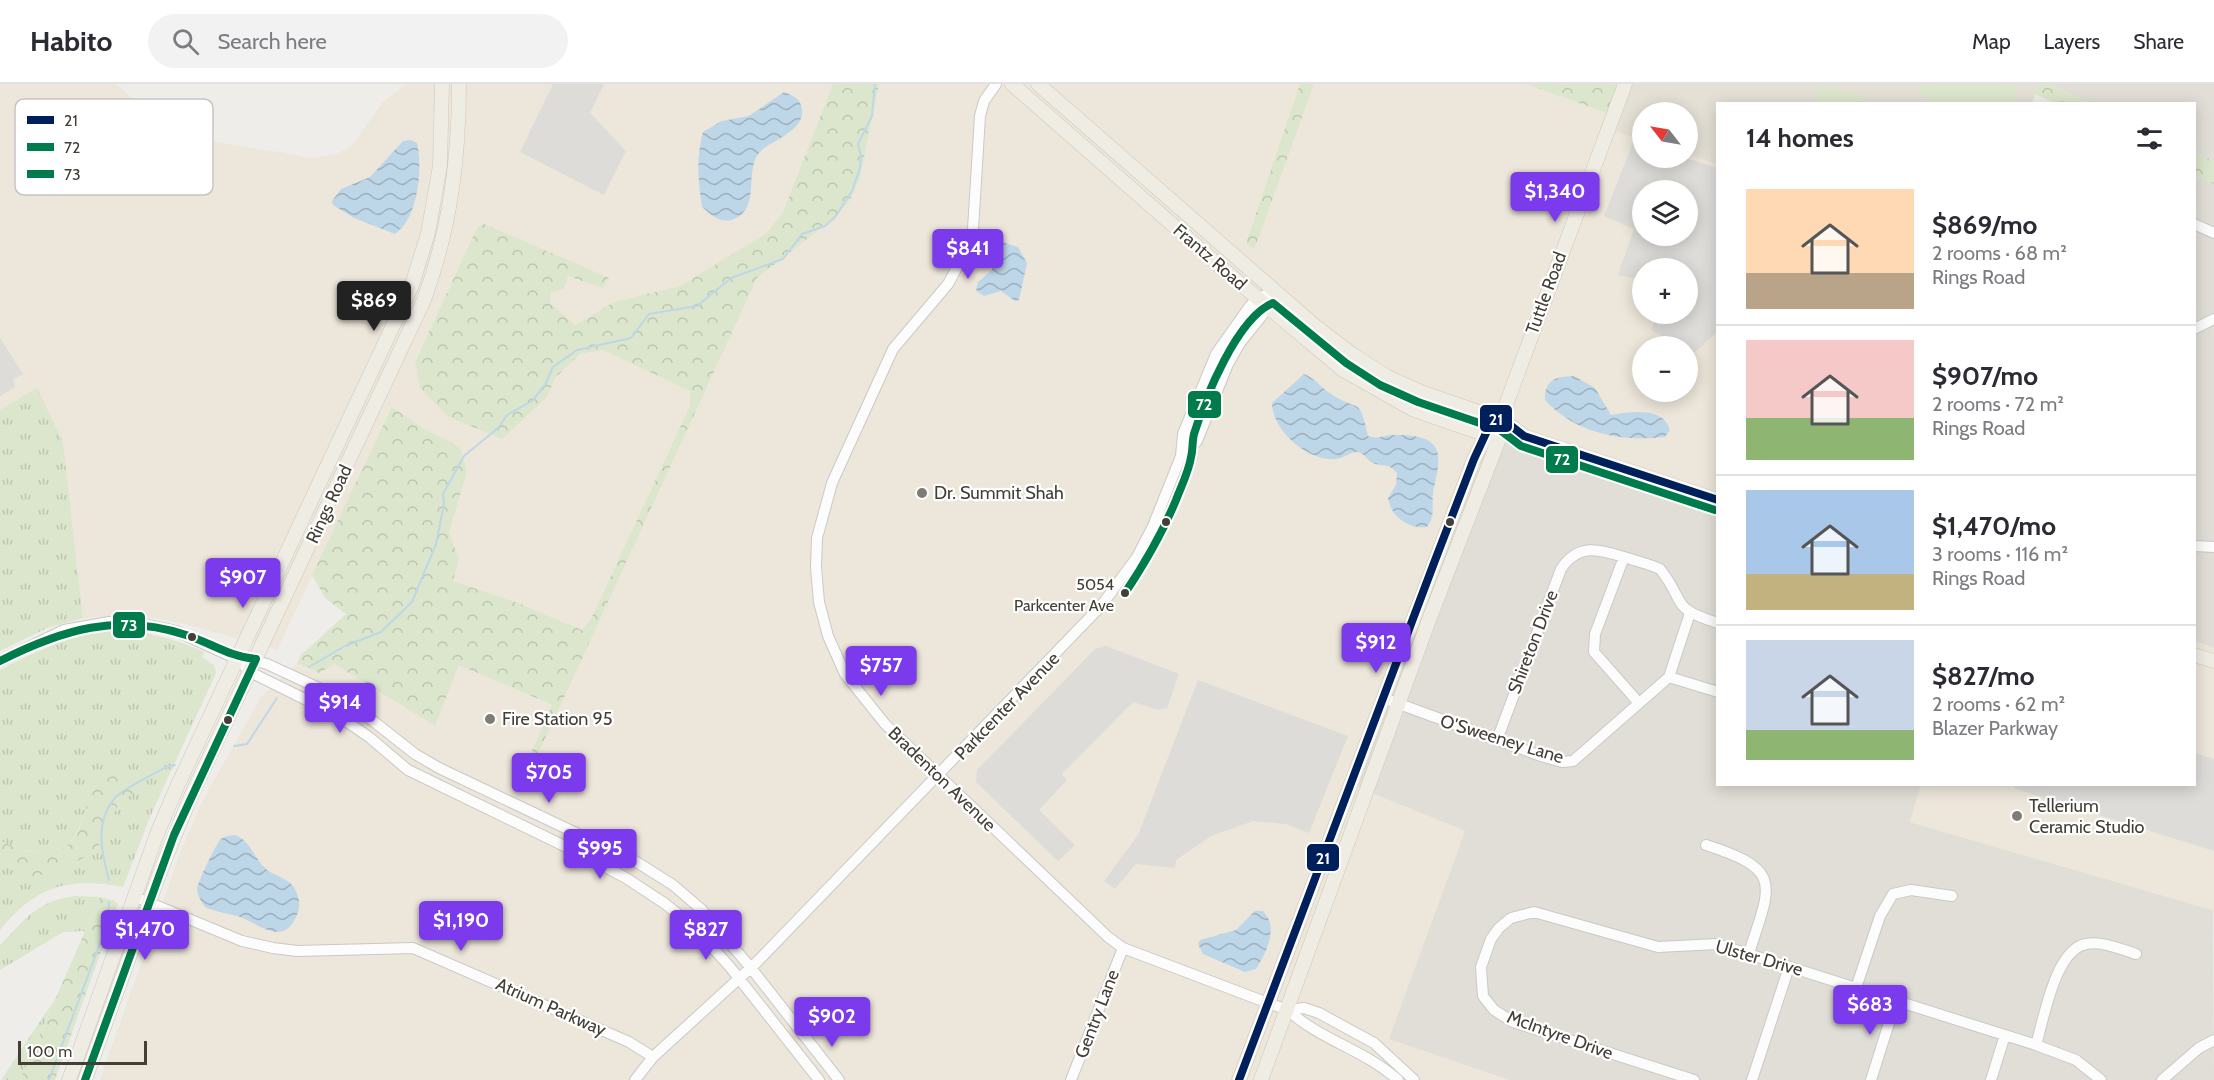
<!DOCTYPE html>
<meta charset="utf-8">
<style>
body{margin:0;font-family:Cabin,sans-serif;background:#f2f2f3;color:#2b2b33;height:100vh;display:flex;flex-direction:column;font-size:22px;white-space:nowrap}
*{box-sizing:border-box;margin:0}
p{font-size:20px;color:#7c7c81}
.icon{flex:none;width:33px;height:33px;fill:none;stroke:currentColor;stroke-width:2;stroke-linecap:round;stroke-linejoin:round}
.map{position:relative;flex:1;overflow:hidden}
.details{position:absolute;left:1716px;top:18px;width:480px;height:684px;display:flex;flex-direction:column;background:#fff;border-radius:0px;box-shadow:0 3px 15px #0003}
.details>*{flex:none}
.needle{width:39px;rotate:301deg}
.controls{position:absolute;left:1632px;top:18px;display:grid;gap:12px}
.controls a{display:grid;place-items:center;width:66px;height:66px;border-radius:50%;background:#fff;box-shadow:0 3px 15px #0003;font-size:30px}
.scale{position:absolute;left:18px;bottom:15px;width:129px;box-sizing:border-box;padding-left:6px;border:3px solid #433e36;border-top:0;font-size:16px;line-height:21px;white-space:nowrap;color:#433e36;-webkit-text-stroke:4px #fff;paint-order:stroke}
.price{position:absolute;translate:-50% -51px;padding:0 14px;border-radius:6px;background:#7c3aed;color:#fff;font-size:20px;line-height:39px;filter:drop-shadow(0 2px 3px #0008)}
.price::after{content:'';position:absolute;left:50%;top:36px;width:18px;height:14px;margin-left:-9px;background:inherit;clip-path:polygon(0 0,100% 0,50% 100%)}
.price.on{background:#222;color:#fff}
ul{padding:0;list-style:none}
li{display:flex;align-items:center;gap:18px;height:150px;padding:0 30px}
li+li{border-top:2px solid #e1e1e2}
li span{display:grid;place-items:center;flex:none;width:168px;height:120px;border-radius:0px;color:#555}
li>.icon{margin-inline-start:auto}
span .icon{width:72px;height:72px;fill:#fffc;stroke-width:1}
li b{font-size:26px}
h2{display:flex;justify-content:space-between;align-items:center;height:72px;padding:0 30px;font-size:26px}
header{display:flex;align-items:center;gap:36px;box-sizing:border-box;height:84px;padding:0 30px;background:#fff;border-bottom:2px solid #e1e1e2}
header strong{font-size:28px}
nav{display:flex;gap:33px;margin-inline-start:auto;font-size:21px}
.search{width:420px;height:54px;background:#f2f2f3;display:flex;align-items:center;gap:15px;box-sizing:border-box;padding:0 21px;border-radius:33px;color:#7c7c81;font-size:22px}
.map>svg:first-child{display:block}
.residential{fill:#e1ded7}
.commercial{fill:#ede6da;fill-rule:evenodd}
.education{fill:#e4e0d5}
.grass{fill:url(#grass-tufts)}
.forest{fill:url(#forest-crowns)}
.pitch{fill:#dbe6cc}
.parking{fill:#dddcd9;fill-rule:evenodd}
.water{fill:url(#water-waves)}
.lines{fill:none;stroke-linecap:round;stroke-linejoin:round}
.stream{stroke:#bed7e8;stroke-width:2}
.minor-casing{stroke:#cac9c5;stroke-width:12}
.major-casing{stroke:#cec8b9;stroke-width:15}
.minor{stroke:#fcfcfc;stroke-width:10}
.major{stroke:#efece4;stroke-width:14}
.bus-1-casing{stroke:#fff;stroke-width:12}
.bus-2-casing{stroke:#fff;stroke-width:12}
.bus-3-casing{stroke:#fff;stroke-width:12}
.bus-1{stroke:#00205b;stroke-width:8}
.bus-2{stroke:#007b4b;stroke-width:8}
.bus-3{stroke:#007b4b;stroke-width:8}
.poi-dot{fill:#7f7b75;stroke:#fff;stroke-width:2}
.bus-dot{fill:#433e36;stroke:#fff;stroke-width:2}
.labels{text-anchor:middle;dominant-baseline:central;stroke-width:4.5;stroke-linejoin:round;paint-order:stroke}
.bus-label{font-size:16px;fill:#433e36;stroke:#fff;text-anchor:end}
.street-label{font-size:18px;fill:#433e36;stroke:#fff}
.poi-label{font-size:18px;fill:#433e36;stroke:#fff;text-anchor:start}
.key{fill:#fff;stroke:#c7c5c3;stroke-width:1.5}
.key-label{font-size:16px;fill:#433e36}
.line-badge{stroke:#fff;stroke-width:2}
.badge-label{font-size:16px;text-anchor:middle;font-weight:bold;fill:#fff}
</style>
<header>
<strong>Habito</strong>
<div class="search"><svg class="icon" aria-label="search" viewBox="0 0 24 24"><circle cx="10" cy="10" r="6"/><path d="M15 15l6 6"/></svg>Search here</div>
<nav><a>Map</a><a>Layers</a><a>Share</a></nav>
</header>
<div class="map">
<svg width="2214" height="996" viewBox="0 0 2214 996">
<defs>
<pattern id="grass-tufts" width="24" height="20" patternUnits="userSpaceOnUse" patternTransform="scale(1.5)"><rect width="24" height="20" fill="#dbe6cc"/><path d="M3 7l-1-3M5 7V3M7 7l1-3M15 17l-1-3M17 17v-4M19 17l1-3" fill="none" stroke="#bdc6b0"/></pattern>
<pattern id="forest-crowns" width="20" height="18" patternUnits="userSpaceOnUse" patternTransform="scale(1.5)"><rect width="20" height="18" fill="#dbe6cc"/><path d="M2 6a3 3 0 1 1 6 0M12 15a3 3 0 1 1 6 0" fill="none" stroke="#bdc6b0"/></pattern>
<pattern id="water-waves" width="16" height="10" patternUnits="userSpaceOnUse" patternTransform="scale(1.5)"><rect width="16" height="10" fill="#bed7e8"/><path d="M0 5q4-4 8 0t8 0" fill="none" stroke="#9cb0bd"/></pattern>
</defs>
<rect width="100%" height="100%" fill="#eeede9"/>
<path class="residential" d="M2049 0H2214V77L2195 68 2194 20 2091 19Z
M2194 91 2214 100V564L2194 557Z
M1494 345 1717 420 1718 700 1921 701 1910 738 2213 826 2214 996H1509L1388 955 1465 747 1356 703Z"/>
<path class="commercial" d="M0 0H116L168 45 193 54 314 74 338 70 353 60 383 18 407 0H833L783 128 767 149 680 202 614 218 575 241 550 219 551 208 568 192 602 204 477 144 415 277 420 304 547 313 555 294 580 270 603 266 690 307V322L591 535 582 546 518 519 452 497 459 475 449 450 467 388 460 363 424 345 392 323 277 566 181 539 139 531 83 534 63 358 37 305 0 326Z
M879 0H1300L1246 158 1253 166 1314 0H1527L1619 35 1614 47 1642 56V74H1688V70L1717 80V420L1494 345 1357 703 1465 747 1389 955 1509 996H100L180 769 202 718 261 613 297 579 319 589 333 580 435 642 459 581 552 622 516 704 521 706 757 194 838 131 850 116 860 94ZM1642 106H1688V152H1642ZM1642 184H1688V230H1642ZM1642 262H1688V308H1642Z
M2195 557 2214 564V829L2212 826 1910 738 1921 701 2194 700Z"/>
<path class="education" d="M1632 0H2039L2032 19 1718 20 1717 80 1688 70V28H1642V56L1614 47Z"/>
<path class="grass" d="M37 304 63 358 83 534 47 544 0 567V326Z
M110 545C144 547 173 554 204 568L202 573 214 581 216 589 150 733 123 803C69 792 35 802 0 846V776L32 792 50 790 94 769 104 753 117 723 135 706 93 705C72 768 67 784 0 757V586C37 567 69 552 110 545Z
M75 812 100 813 85 847 63 848 0 886V861C27 835 34 818 75 812Z
M55 915 20 996H1Z"/>
<path class="forest" d="M833 0H879L860 94 850 116 838 131 757 194 521 707 516 704 552 621 459 581 435 642 334 580 319 589 297 579 301 571 346 530 325 514 312 491 392 323 424 345 460 363 467 388 449 449 459 475 453 497 518 519 582 546 591 535 690 322V307L603 266 580 270 555 294 547 313 502 355 449 333 420 304 415 278 477 144 484 140 609 194 602 204 568 192 564 205 551 208 550 219 575 241 614 218 680 202 767 149 783 128Z
M1300 0H1314L1254 166 1246 159Z
M1527 0H1618L1608 30Z
M2039 0H2049L2091 19H2055L2035 10Z
M2195 68 2214 77V100L2195 91Z
M135 686V707L117 723 104 753 94 769 50 790 32 792 0 776V757C32 770 65 783 81 740 86 730 87 714 94 705 103 692 120 690 135 686Z
M100 813 115 817 118 820 55 996H20Z"/>
<path class="pitch" d="M1917 0H2018L2012 20 1928 19Z
M1820 1 1857 11 1868 19H1814Z"/>
<path class="parking" d="M553 0H604L590 29 626 67 604 111 520 68Z
M1634 56 1642 59V74H1686L1717 84V248L1693 270 1688 267V262H1680L1651 246 1657 230H1688V184H1642V196L1618 191 1634 145 1604 132ZM1688 106V152H1642V106Z
M0 254 23 290 13 295 15 303 0 312Z
M1106 562 1179 590 1167 624 1159 626 1133 618 1062 690 1067 696 1039 726 1075 761 1058 777 976 698 977 686 1095 565Z
M1198 596 1348 652 1309 749 1286 740 1253 737 1211 752 1176 776 1175 784 1136 780 1115 805 1104 797 1138 751Z
M2195 669 2214 675V767L2016 705 2013 701 2194 700Z"/>
<path class="water" d="M784 8C794 12 800 14 802 25 805 48 770 56 759 69 744 87 761 124 734 135 721 140 712 132 702 123 698 98 696 73 703 48L722 37 749 32Z
M411 56 417 59C423 85 418 135 395 150L354 134 333 121 332 117 341 105 370 93 403 57Z
M1002 158 1018 163 1027 179 1019 216 1015 217 1001 207 984 212 976 207 978 198 992 186 994 165Z
M1304 290C1315 294 1321 304 1331 310 1360 329 1359 311 1368 352 1379 356 1384 350 1395 351 1439 351 1444 364 1434 403 1430 418 1437 430 1427 443 1408 445 1391 433 1388 414L1396 401 1397 389C1389 379 1384 383 1373 379 1367 377 1365 369 1358 368 1351 367 1344 374 1336 375 1309 378 1272 347 1272 319Z
M1574 292 1595 304 1611 331C1630 328 1663 322 1670 346L1665 353C1622 358 1576 350 1545 316 1545 295 1555 293 1574 292Z
M234 751C250 755 253 773 265 784 272 791 285 793 292 801 298 808 301 819 298 828 285 867 256 837 237 832 226 829 216 828 205 823 202 818 198 813 197 806 197 799 216 760 221 755 225 752 229 752 234 751Z
M1255 827H1263C1279 843 1267 868 1256 885L1245 888 1203 870 1198 860 1200 856 1236 846Z"/>
<g class="lines">
<path class="stream" d="M309 583 345 562 381 548 412 518 436 460 444 420 443 410 464 372 498 344 507 331 532 317 545 301 553 283 577 266 631 254 649 230 697 222 731 194 783 175 802 150 825 142 835 133 852 107 860 84 861 72 858 60 872 32 875 0
M234 662 247 660 277 614
M109 796C102 769 94 740 114 715 123 704 153 691 166 683L175 681
M49 996 108 838 109 818"/>
<g class="minor-casing">
<path id="minor" d="M996 0 984 17 980 32 973 145 967 165 948 200 893 265 832 399 817 454 816 483 819 518 828 552 845 590 885 640 1108 853 1123 864 1268 919 1288 926 1304 924 1319 929 1374 959 1414 996
M2194 140 2214 149
M2194 245 2214 235
M1181 372 1197 357 1228 280 1240 259 1272 219
M2194 462 2214 463
M1624 473 1595 550 1594 568 1639 619
M249 575 267 580 349 618 415 670 439 684 635 777 673 801 701 825 751 884 839 996
M0 577 64 546 109 538 145 540 176 547 237 575 250 588 337 631 369 653 408 686 587 773 626 794 664 819 692 841 730 883 819 996
M1669 593 1718 608
M1383 614 1541 672 1562 678 1573 677 1669 593 1690 529
M1497 656 1561 485C1578 459 1599 465 1624 473 1636 477 1649 480 1660 485 1687 519 1669 524 1718 539
M1706 761C1784 786 1771 800 1749 869
M143 816 242 857 273 864 297 867 413 864 629 958 653 973
M1856 904 1880 832 1893 810 1911 806 1952 812
M1288 926C1320 956 1365 966 1398 996
M2036 961C2044 934 2055 866 2086 860 2103 857 2120 865 2136 870
M635 996 653 973 756 879 1101 522 1137 473 1153 442 1181 372 1183 350 1216 270 1250 222 1258 214 1275 207
M1071 996 1123 864
M1694 996 1513 938 1494 926 1483 912 1481 883 1491 855 1499 844 1511 834 1534 828 1658 863 1717 860 2036 961 2076 976 2101 996
M1752 996 1789 883
M1871 996 1896 917
M1991 996 2005 951
M2162 996 2199 964 2214 956"/>
</g>
<g class="major-casing">
<path id="major" d="M1012 0 1223 185 1343 286 1414 326 1492 353
M1038 0 1315 242 1353 271 1386 292 1421 308 1505 337 1524 352 1718 416
M2194 571 2214 577
M69 996 157 750 176 705 412 201 428 149 440 82 442 0
M85 996 160 788 191 712 424 216C450 145 459 75 459 0
M1239 996 1474 375 1498 329
M1261 996 1430 533 1499 355 1505 337 1507 318 1625 0"/>
</g>
<use href="#minor" class="minor"/>
<use href="#major" class="major"/>
<g class="bus-1-casing">
<path id="bus-1" d="M1239 996 1434 479 1474 375 1493 334 1505 337 1524 352 1718 416"/>
</g>
<g class="bus-2-casing">
<path id="bus-2" d="M1125 509C1145 479 1162 450 1176 416 1181 403 1189 387 1191 373 1193 366 1192 358 1194 350 1205 314 1237 234 1273 219L1346 279 1380 301 1418 318 1500 346 1521 362 1715 426"/>
</g>
<g class="bus-3-casing">
<path id="bus-3" d="M0 577C61 546 119 528 186 551 211 559 230 573 256 575L174 751 85 996"/>
</g>
<use href="#bus-1" class="bus-1"/>
<use href="#bus-2" class="bus-2"/>
<use href="#bus-3" class="bus-3"/>
</g>
<g class="poi-dot">
<circle cx="922" cy="409" r="6"/>
<circle cx="490" cy="635" r="6"/>
<circle cx="2017" cy="732" r="6"/>
</g>
<g class="bus-dot">
<circle cx="1166" cy="438" r="5"/>
<circle cx="1450" cy="438" r="5"/>
<circle cx="1125" cy="509" r="5"/>
<circle cx="192" cy="553" r="5"/>
<circle cx="228" cy="636" r="5"/>
</g>
<g class="labels">
<g class="bus-label">
<text x="1114" y="500">5054<tspan x="1114" dy="21">Parkcenter Ave</tspan></text>
</g>
<g class="street-label">
<text transform="translate(1210 173) rotate(41)">Frantz Road</text>
<text transform="translate(1546 209) rotate(-70)">Tuttle Road</text>
<text transform="translate(329 420) rotate(-65)">Rings Road</text>
<text transform="translate(1533 558) rotate(-69)">Shireton Drive</text>
<text transform="translate(1007 622) rotate(-46)">Parkcenter Avenue</text>
<text transform="translate(1502 655) rotate(17)">O'Sweeney Lane</text>
<text transform="translate(942 695) rotate(44)">Bradenton Avenue</text>
<text transform="translate(1759 874) rotate(16)">Ulster Drive</text>
<text transform="translate(551 923) rotate(24)">Atrium Parkway</text>
<text transform="translate(1097 930) rotate(-69)">Gentry Lane</text>
<text transform="translate(1560 951) rotate(20)">McIntyre Drive</text>
</g>
<g class="poi-label">
<text x="934" y="409">Dr. Summit Shah</text>
<text x="502" y="635">Fire Station 95</text>
<text x="2029" y="722">Tellerium<tspan x="2029" dy="21">Ceramic Studio</tspan></text>
</g>
</g>
<rect x="15" y="15" width="198" height="96" rx="9" class="key"/>
<rect x="27" y="32" width="27" height="8" fill="#00205b"/>
<rect x="27" y="59" width="27" height="8" fill="#007b4b"/>
<rect x="27" y="86" width="27" height="8" fill="#007b4b"/>
<g class="key-label">
<text x="64" y="42">21</text>
<text x="64" y="69">72</text>
<text x="64" y="96">73</text>
</g>
<g class="line-badge">
<rect x="1187" y="306" width="35" height="29" rx="6" fill="#007b4b"/>
<rect x="1479" y="320" width="34" height="29" rx="6" fill="#00205b"/>
<rect x="1545" y="361" width="34" height="29" rx="6" fill="#007b4b"/>
<rect x="112" y="527" width="34" height="28" rx="6" fill="#007b4b"/>
<rect x="1306" y="759" width="34" height="29" rx="6" fill="#00205b"/>
</g>
<g class="badge-label">
<text x="1204" y="326">72</text>
<text x="1496" y="341">21</text>
<text x="1562" y="381">72</text>
<text x="129" y="547">73</text>
<text x="1323" y="780">21</text>
</g>
</svg>
<div class="controls">
<a><svg class="needle" viewBox="-14 -14 28 28"><path d="M0-13l5 13h-10z" fill="#e53935"/><path d="M0 13l5-13h-10z" fill="#7c7c81"/></svg></a>
<a><svg class="icon" aria-label="layers" viewBox="0 0 24 24"><path d="M12 4l9 5-9 5-9-5zM3 14l9 5 9-5"/></svg></a>
<a>+</a>
<a>−</a>
</div>
<div class="scale">100 m</div>
<b class="price" style="left:1555px;top:139px">$1,340</b>
<b class="price" style="left:968px;top:196px">$841</b>
<b class="price on" style="left:374px;top:248px">$869</b>
<b class="price" style="left:243px;top:525px">$907</b>
<b class="price" style="left:1376px;top:590px">$912</b>
<b class="price" style="left:881px;top:613px">$757</b>
<b class="price" style="left:340px;top:650px">$914</b>
<b class="price" style="left:549px;top:720px">$705</b>
<b class="price" style="left:600px;top:796px">$995</b>
<b class="price" style="left:461px;top:868px">$1,190</b>
<b class="price" style="left:145px;top:877px">$1,470</b>
<b class="price" style="left:706px;top:877px">$827</b>
<b class="price" style="left:1870px;top:952px">$683</b>
<b class="price" style="left:832px;top:964px">$902</b>
<section class="details">
<h2>14 homes<svg class="icon" aria-label="filters" viewBox="0 0 24 24"><path d="M4 7h16M4 17h16"/><circle cx="9" cy="7" r="2"/><circle cx="15" cy="17" r="2"/></svg></h2>
<ul>
<li><span style="background:linear-gradient(#ffd9b3 70%,#b9a48a 0)"><svg class="icon" aria-label="home" viewBox="0 0 24 24"><path d="M3 11l9-7 9 7M6 9v11h12V9"/></svg></span><div><b>$869/mo</b><p>2 rooms · 68 m²</p><p>Rings Road</p></div></li>
<li><span style="background:linear-gradient(#f6c9c9 65%,#8fb573 0)"><svg class="icon" aria-label="home" viewBox="0 0 24 24"><path d="M3 11l9-7 9 7M6 9v11h12V9"/></svg></span><div><b>$907/mo</b><p>2 rooms · 72 m²</p><p>Rings Road</p></div></li>
<li><span style="background:linear-gradient(#a9c7e8 70%,#c2b280 0)"><svg class="icon" aria-label="home" viewBox="0 0 24 24"><path d="M3 11l9-7 9 7M6 9v11h12V9"/></svg></span><div><b>$1,470/mo</b><p>3 rooms · 116 m²</p><p>Rings Road</p></div></li>
<li><span style="background:linear-gradient(#c9d6e8 75%,#8fb573 0)"><svg class="icon" aria-label="home" viewBox="0 0 24 24"><path d="M3 11l9-7 9 7M6 9v11h12V9"/></svg></span><div><b>$827/mo</b><p>2 rooms · 62 m²</p><p>Blazer Parkway</p></div></li>
</ul>
</section>
</div>
